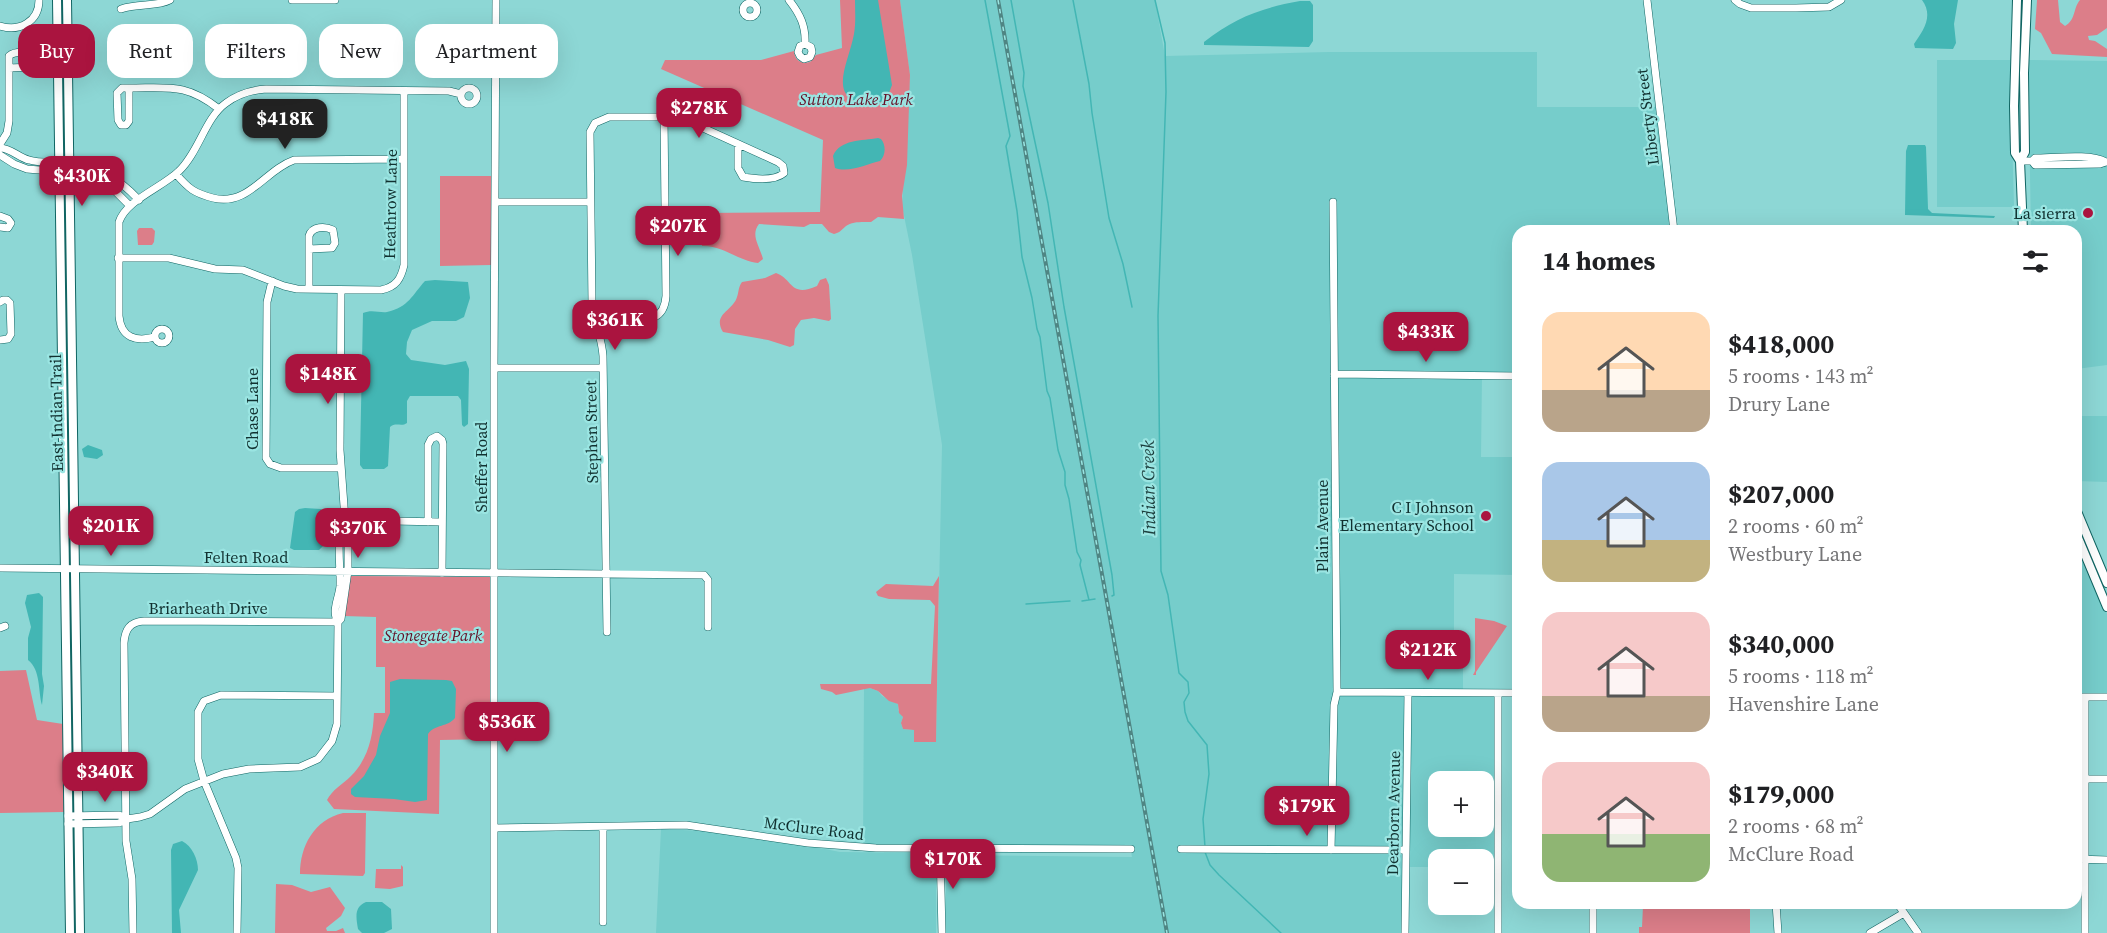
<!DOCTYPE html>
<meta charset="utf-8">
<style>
body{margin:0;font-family:"Source Serif 4",serif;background:#f6f6f6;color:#202124;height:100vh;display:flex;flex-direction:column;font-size:22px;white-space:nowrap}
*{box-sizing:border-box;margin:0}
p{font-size:20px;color:#757577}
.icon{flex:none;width:33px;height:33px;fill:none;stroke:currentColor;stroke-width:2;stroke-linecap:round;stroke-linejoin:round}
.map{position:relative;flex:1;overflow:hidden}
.details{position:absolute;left:1512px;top:225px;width:570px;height:684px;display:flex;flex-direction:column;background:#fff;border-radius:18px;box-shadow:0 6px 24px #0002}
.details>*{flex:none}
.hud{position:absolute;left:18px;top:24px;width:570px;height:54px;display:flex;gap:12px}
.buttons{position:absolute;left:1428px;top:771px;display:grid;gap:12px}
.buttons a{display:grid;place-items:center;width:66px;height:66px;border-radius:12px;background:#fff;box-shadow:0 6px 24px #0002;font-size:30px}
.price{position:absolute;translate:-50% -51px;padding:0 14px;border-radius:12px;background:#aa143f;color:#fff;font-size:20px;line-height:39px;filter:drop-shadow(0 2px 3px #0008)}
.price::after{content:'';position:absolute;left:50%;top:36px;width:18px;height:14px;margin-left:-9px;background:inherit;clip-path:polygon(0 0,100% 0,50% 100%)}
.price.active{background:#222;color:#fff}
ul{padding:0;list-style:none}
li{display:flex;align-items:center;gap:18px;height:150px;padding:0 30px}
li span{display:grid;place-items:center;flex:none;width:168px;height:120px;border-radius:18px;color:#555}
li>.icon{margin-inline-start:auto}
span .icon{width:72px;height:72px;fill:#fffc;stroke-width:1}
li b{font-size:26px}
h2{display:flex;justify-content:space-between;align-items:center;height:72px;padding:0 30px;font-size:26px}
.pill{padding:0 21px;border-radius:18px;background:#fff;box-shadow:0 6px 24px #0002;font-size:21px;line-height:54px}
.pill.active{background:#aa143f;color:#fff}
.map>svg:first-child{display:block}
.built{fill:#76cdcb;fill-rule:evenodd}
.green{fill:#dc7e89}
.water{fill:#43b6b4}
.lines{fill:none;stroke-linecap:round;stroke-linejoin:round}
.stream{stroke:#43b6b4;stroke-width:1.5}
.minor-casing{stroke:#106563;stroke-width:8}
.major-casing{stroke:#106563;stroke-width:10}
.minor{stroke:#fff;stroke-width:7}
.major{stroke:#fff;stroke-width:8}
.rail-casing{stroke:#4f8583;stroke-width:4}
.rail{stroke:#9ae5e2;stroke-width:1.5;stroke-dasharray:4.5;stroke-linecap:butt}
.poi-dot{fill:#aa143f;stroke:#9ae5e2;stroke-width:2}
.labels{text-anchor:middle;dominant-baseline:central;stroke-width:4.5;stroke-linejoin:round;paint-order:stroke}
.park-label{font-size:16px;font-style:italic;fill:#650d24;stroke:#9ae5e2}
.street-label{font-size:16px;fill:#113130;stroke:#9ae5e2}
.poi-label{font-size:16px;fill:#113130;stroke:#9ae5e2;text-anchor:end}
.water-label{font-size:18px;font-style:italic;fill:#1c3e3d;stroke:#9ae5e2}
</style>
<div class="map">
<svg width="2107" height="933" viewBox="0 0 2107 933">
<rect width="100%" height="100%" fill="#8dd7d5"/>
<path class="built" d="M900 0H1155L1165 56 1329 52H1537V107H1656L1671 231H1518V375H1482L1481 457H1518V575L1454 574V658L1463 659V696L1499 697V867H1484V860H1438V867H1408L1407 933H946V855L1132 857 1130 845 863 846 864 688H870L878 691 882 696 898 704V710L903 717 901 723 903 729 914 730 936 742 942 445 912 255 902 206 910 75ZM1438 782H1484V826H1438Z
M1937 60H2010L2014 207H1937Z
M2028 60 2107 61V365L2076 369V231H2031Z
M2076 416H2107V482L2076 481Z
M2076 540 2107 614V695H2082V664L2076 649Z
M661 829 745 833 840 852 936 853V933H656Z"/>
<path class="green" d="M59 0H63L65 156 60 83Z
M840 0H900L910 75 907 165 902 196 904 219 878 217 871 222C864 222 852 221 846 226 841 230 841 232 834 234L829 232 822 224H810L804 227 759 224C750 235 760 247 763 259L758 263C738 261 723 245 702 246V213L820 212 823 140 661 69 665 60H761L794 51C795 61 801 64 810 62L816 55 842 48Z
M2037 0H2058L2060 22 2065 26C2076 20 2073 8 2080 0H2107V28L2097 35 2088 36 2089 40 2095 41 2107 49V57L2052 54 2041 33 2035 29Z
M440 176H492L491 265 440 266Z
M63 213C68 274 68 335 68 397H64Z
M139 228H152L155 231 154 242 152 245H138L137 231Z
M776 273C793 279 790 298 817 286L820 280 826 278 829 285 831 319 829 321 814 318 801 320 795 329 794 345 790 347 768 340 723 332C712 314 733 311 737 297 739 291 738 288 742 282L765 278Z
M350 576 490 577 492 739 440 740 439 814 334 809 327 800C332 790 343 784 351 776 368 759 373 737 374 713H385V667H376V617L344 616Z
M939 576 936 742H914V730L903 729 901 723 903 717 899 713 898 704 889 701 878 691 870 688 836 695 832 692 821 689 820 684H931L935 606 930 600 889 599 878 596 876 592 886 584 933 586Z
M1475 618 1494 621 1507 626 1476 672V675H1473L1475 671Z
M26 670 37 720 63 724 64 812 0 813V671Z
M343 813H366L365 873 363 876 300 874C300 846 314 820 343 813Z
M401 865 403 867V886L390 889 375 888 376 869H401Z
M276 884 292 885 311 892 330 887 345 908 341 916 326 928 327 931H336L343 928 345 933H275Z
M1643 906H1750V933H1639V927H1642Z"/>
<path class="water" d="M855 0H878L892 85 887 98 876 105C823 103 848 66 854 34 856 23 855 11 855 0Z
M1922 0H1958L1954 24 1956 43 1953 49 1915 48 1914 44C1923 31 1934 16 1922 0Z
M1300 1H1310L1313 5V41L1309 47 1204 45V42C1236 17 1261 8 1300 1Z
M878 138 881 139C886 145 886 155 880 161 867 164 849 173 835 168L833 156C840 139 862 141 878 138Z
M1908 145H1925L1926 147 1928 209 1932 213 1995 216 1994 218 1905 215 1906 151Z
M435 280 468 282 470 298 464 317 456 321H432L412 330 407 342 406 354 411 360 445 365 466 361 469 369 468 424 464 427 462 425 461 400 458 396H410L407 401V423C402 427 395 422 390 427L388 466 384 469H363L360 465V456L363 313C372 309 379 313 387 312 409 307 412 295 425 281Z
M88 445 102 450 103 455 97 459 84 457 82 449Z
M305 508 321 509 324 512V545L319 550H294L290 548 295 512 299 509Z
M39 593 43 597 42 674 44 686 42 705C38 691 41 670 28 660V638L31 627 25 603 27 595Z
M400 679 446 680 452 681 456 689 455 718C448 727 435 724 428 734L427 800 415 802 394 799 355 797 351 794V789L364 776 376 755 380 736 390 713V682Z
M182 841C192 846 198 859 198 870L179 910 181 933H172L171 850 173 844Z
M366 902H382L391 909 392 929 384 933H362L358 929C356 917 354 907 366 902Z"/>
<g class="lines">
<path class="stream" d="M985 0 1010 136 1006 146 1017 211 1022 257 1032 298 1037 329 1040 337 1047 391 1050 398 1058 450 1065 472V485L1069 499 1077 552 1081 560 1080 565 1089 600
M1011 0 1024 73 1023 86 1048 203 1064 307 1112 575 1114 595 1112 596
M1073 0 1089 84 1092 113 1109 218 1123 264 1132 307
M1155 0 1165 43 1166 92 1158 316 1161 571 1168 595 1179 673 1188 682 1189 693 1184 702 1185 712 1188 721 1207 745 1209 774 1203 819 1205 847
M1082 601 1095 599
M1026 604 1070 601
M1205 852 1210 865 1219 875 1281 933"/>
<g class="minor-casing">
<path id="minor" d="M292 0H335
M789 0C800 14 806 26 805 44L800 46 798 52 800 56 804 59 810 57 812 52 811 47 805 44
M1647 0 1674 231
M1735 0 1740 4 1751 8H1796L1829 7 1841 0
M743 10a7 7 0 1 1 14 0a7 7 0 1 1-14 0Z
M121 9C138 3 157 7 170 0
M0 26C19 32 39 22 39 0
M129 88V121L126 125H121L118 120 117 93 122 88H129C169 88 186 83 219 109
M461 96a8 8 0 1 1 16 0a8 8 0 1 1-16 0Z
M0 144 7 133 9 121V56C15 51 30 51 36 57V63L33 67 9 68
M0 148C11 148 19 158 29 160 43 164 57 161 71 162 98 164 121 181 139 200
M0 155 14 164 27 169 88 174 115 191 130 206
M2020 161H2032L2035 165 2100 164 2106 162
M2032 161 2035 158C2053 158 2092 153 2106 162
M176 174C189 189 194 193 213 198 248 207 265 170 294 160L404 159
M496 202H590
M0 216 8 219 11 223 8 228 0 227
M118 258H169L215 269 243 270 284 286 297 289 381 290C396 287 401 279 404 265V91
M272 281 267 302 266 458 270 464 281 468H341
M309 289V236C312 226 325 226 333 230L335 243 332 248 309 249
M0 302 3 300H7L10 303 11 334 8 339 0 340
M597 326C605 323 612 320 621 319 642 319 664 325 666 296L664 117
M155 336a7 7 0 1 1 14 0a7 7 0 1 1-14 0Z
M155 337C136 342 121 338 119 316V222C126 200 163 187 179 171 199 152 205 118 226 103 238 94 251 90 266 89L449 91 461 94
M494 368H603
M1334 374 1518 376
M345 520 442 522
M428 522V445L431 439 437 436 442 440 443 444 442 573
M0 568 704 575 708 580V627
M338 622 341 619 348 571V527L345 520 340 450 341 290
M0 628 5 626
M607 632 603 356C602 338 594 321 592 303L590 132 595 123 609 117H679L778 162 783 166 784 173C775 181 755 179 743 177L738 168V144
M1337 692 1518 693
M1498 693V933
M2076 697H2107
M2076 779H2107
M68 816 119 815 127 819
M68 824 119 823 127 819 140 817 150 814 185 789 223 774 249 769 300 767 318 759 332 741 337 724 338 622C331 611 339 598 340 586 341 568 335 534 345 520
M495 828 686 825 808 843 876 848 1131 849
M940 848 942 933
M1181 849 1406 850
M1331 850 1334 705 1337 692 1333 202
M2076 859 2107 860
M1776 903 1778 933
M1897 903 1918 933
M603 922V827
M133 933 132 879 126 841 124 643C125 629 130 622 144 621L338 622
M237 933 238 868 236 858 204 781 198 759V712L204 701 221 695 337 696
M494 933V368L496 0
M1405 933 1408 693
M1593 933V903
M1870 933 1904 913
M2085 933V697"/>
</g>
<g class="major-casing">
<path id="major" d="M57 0 70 933
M67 0 80 933
M2017 0 2014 106 2015 153 2020 161
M2023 231 2020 161 2025 152 2024 73 2027 0
M2076 509 2107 583
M2076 533 2107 607"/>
</g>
<use href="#minor" class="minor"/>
<use href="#major" class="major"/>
<g class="rail-casing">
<path id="rail" d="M998 0 1167 933"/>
</g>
<use href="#rail" class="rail"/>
</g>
<g class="poi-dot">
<circle cx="2088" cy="213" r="6"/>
<circle cx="1486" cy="516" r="6"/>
</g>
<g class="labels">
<g class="park-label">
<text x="856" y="99">Sutton Lake Park</text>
<text x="433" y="635">Stonegate Park</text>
</g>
<g class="street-label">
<text transform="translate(1647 117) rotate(-97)">Liberty Street</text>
<text transform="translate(390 204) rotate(-89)">Heathrow Lane</text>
<text transform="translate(252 409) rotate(-90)">Chase Lane</text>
<text transform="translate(56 413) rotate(-91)">East Indian Trail</text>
<text transform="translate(591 432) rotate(-91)">Stephen Street</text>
<text transform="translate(481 467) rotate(-90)">Sheffer Road</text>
<text transform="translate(1322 526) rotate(-90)">Plain Avenue</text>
<text x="246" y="557">Felten Road</text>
<text x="208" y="608">Briarheath Drive</text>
<text transform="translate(1393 813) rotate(-89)">Dearborn Avenue</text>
<text transform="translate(814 828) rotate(7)">McClure Road</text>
</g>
<g class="poi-label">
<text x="2076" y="213">La sierra</text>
<text x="1474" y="507">C I Johnson<tspan x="1474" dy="18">Elementary School</tspan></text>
</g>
<g class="water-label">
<text transform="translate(1148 488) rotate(-91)">Indian Creek</text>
</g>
</g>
</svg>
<div class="buttons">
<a>+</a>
<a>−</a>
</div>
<b class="price" style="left:699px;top:139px">$278K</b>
<b class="price active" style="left:285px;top:150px">$418K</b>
<b class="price" style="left:82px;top:207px">$430K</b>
<b class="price" style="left:678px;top:257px">$207K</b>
<b class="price" style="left:615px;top:351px">$361K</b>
<b class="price" style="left:1426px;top:363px">$433K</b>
<b class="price" style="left:328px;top:405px">$148K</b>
<b class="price" style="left:111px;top:557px">$201K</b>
<b class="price" style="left:358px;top:559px">$370K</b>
<b class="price" style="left:1428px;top:681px">$212K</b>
<b class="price" style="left:507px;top:753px">$536K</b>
<b class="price" style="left:105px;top:803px">$340K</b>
<b class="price" style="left:1307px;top:837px">$179K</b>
<b class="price" style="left:953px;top:890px">$170K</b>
<div class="hud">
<a class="pill active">Buy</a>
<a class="pill">Rent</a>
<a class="pill">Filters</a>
<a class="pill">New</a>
<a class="pill">Apartment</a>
</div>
<section class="details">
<h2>14 homes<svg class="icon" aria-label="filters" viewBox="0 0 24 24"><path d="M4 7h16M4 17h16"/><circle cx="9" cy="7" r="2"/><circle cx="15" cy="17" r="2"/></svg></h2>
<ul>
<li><span style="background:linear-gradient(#ffd9b3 65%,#b9a48a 0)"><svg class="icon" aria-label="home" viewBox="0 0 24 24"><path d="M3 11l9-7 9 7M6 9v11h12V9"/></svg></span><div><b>$418,000</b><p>5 rooms · 143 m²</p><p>Drury Lane</p></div></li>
<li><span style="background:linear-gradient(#a9c7e8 65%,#c2b280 0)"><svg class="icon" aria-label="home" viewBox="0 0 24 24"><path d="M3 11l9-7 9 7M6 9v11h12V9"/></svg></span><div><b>$207,000</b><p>2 rooms · 60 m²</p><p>Westbury Lane</p></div></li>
<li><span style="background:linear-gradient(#f6c9c9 70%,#b9a48a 0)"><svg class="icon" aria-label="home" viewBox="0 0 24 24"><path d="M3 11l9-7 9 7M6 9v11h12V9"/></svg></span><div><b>$340,000</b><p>5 rooms · 118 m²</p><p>Havenshire Lane</p></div></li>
<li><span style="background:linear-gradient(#f6c9c9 60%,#8fb573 0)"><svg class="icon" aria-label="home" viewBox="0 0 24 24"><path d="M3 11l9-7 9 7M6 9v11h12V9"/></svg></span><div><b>$179,000</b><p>2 rooms · 68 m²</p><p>McClure Road</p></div></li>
</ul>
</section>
</div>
